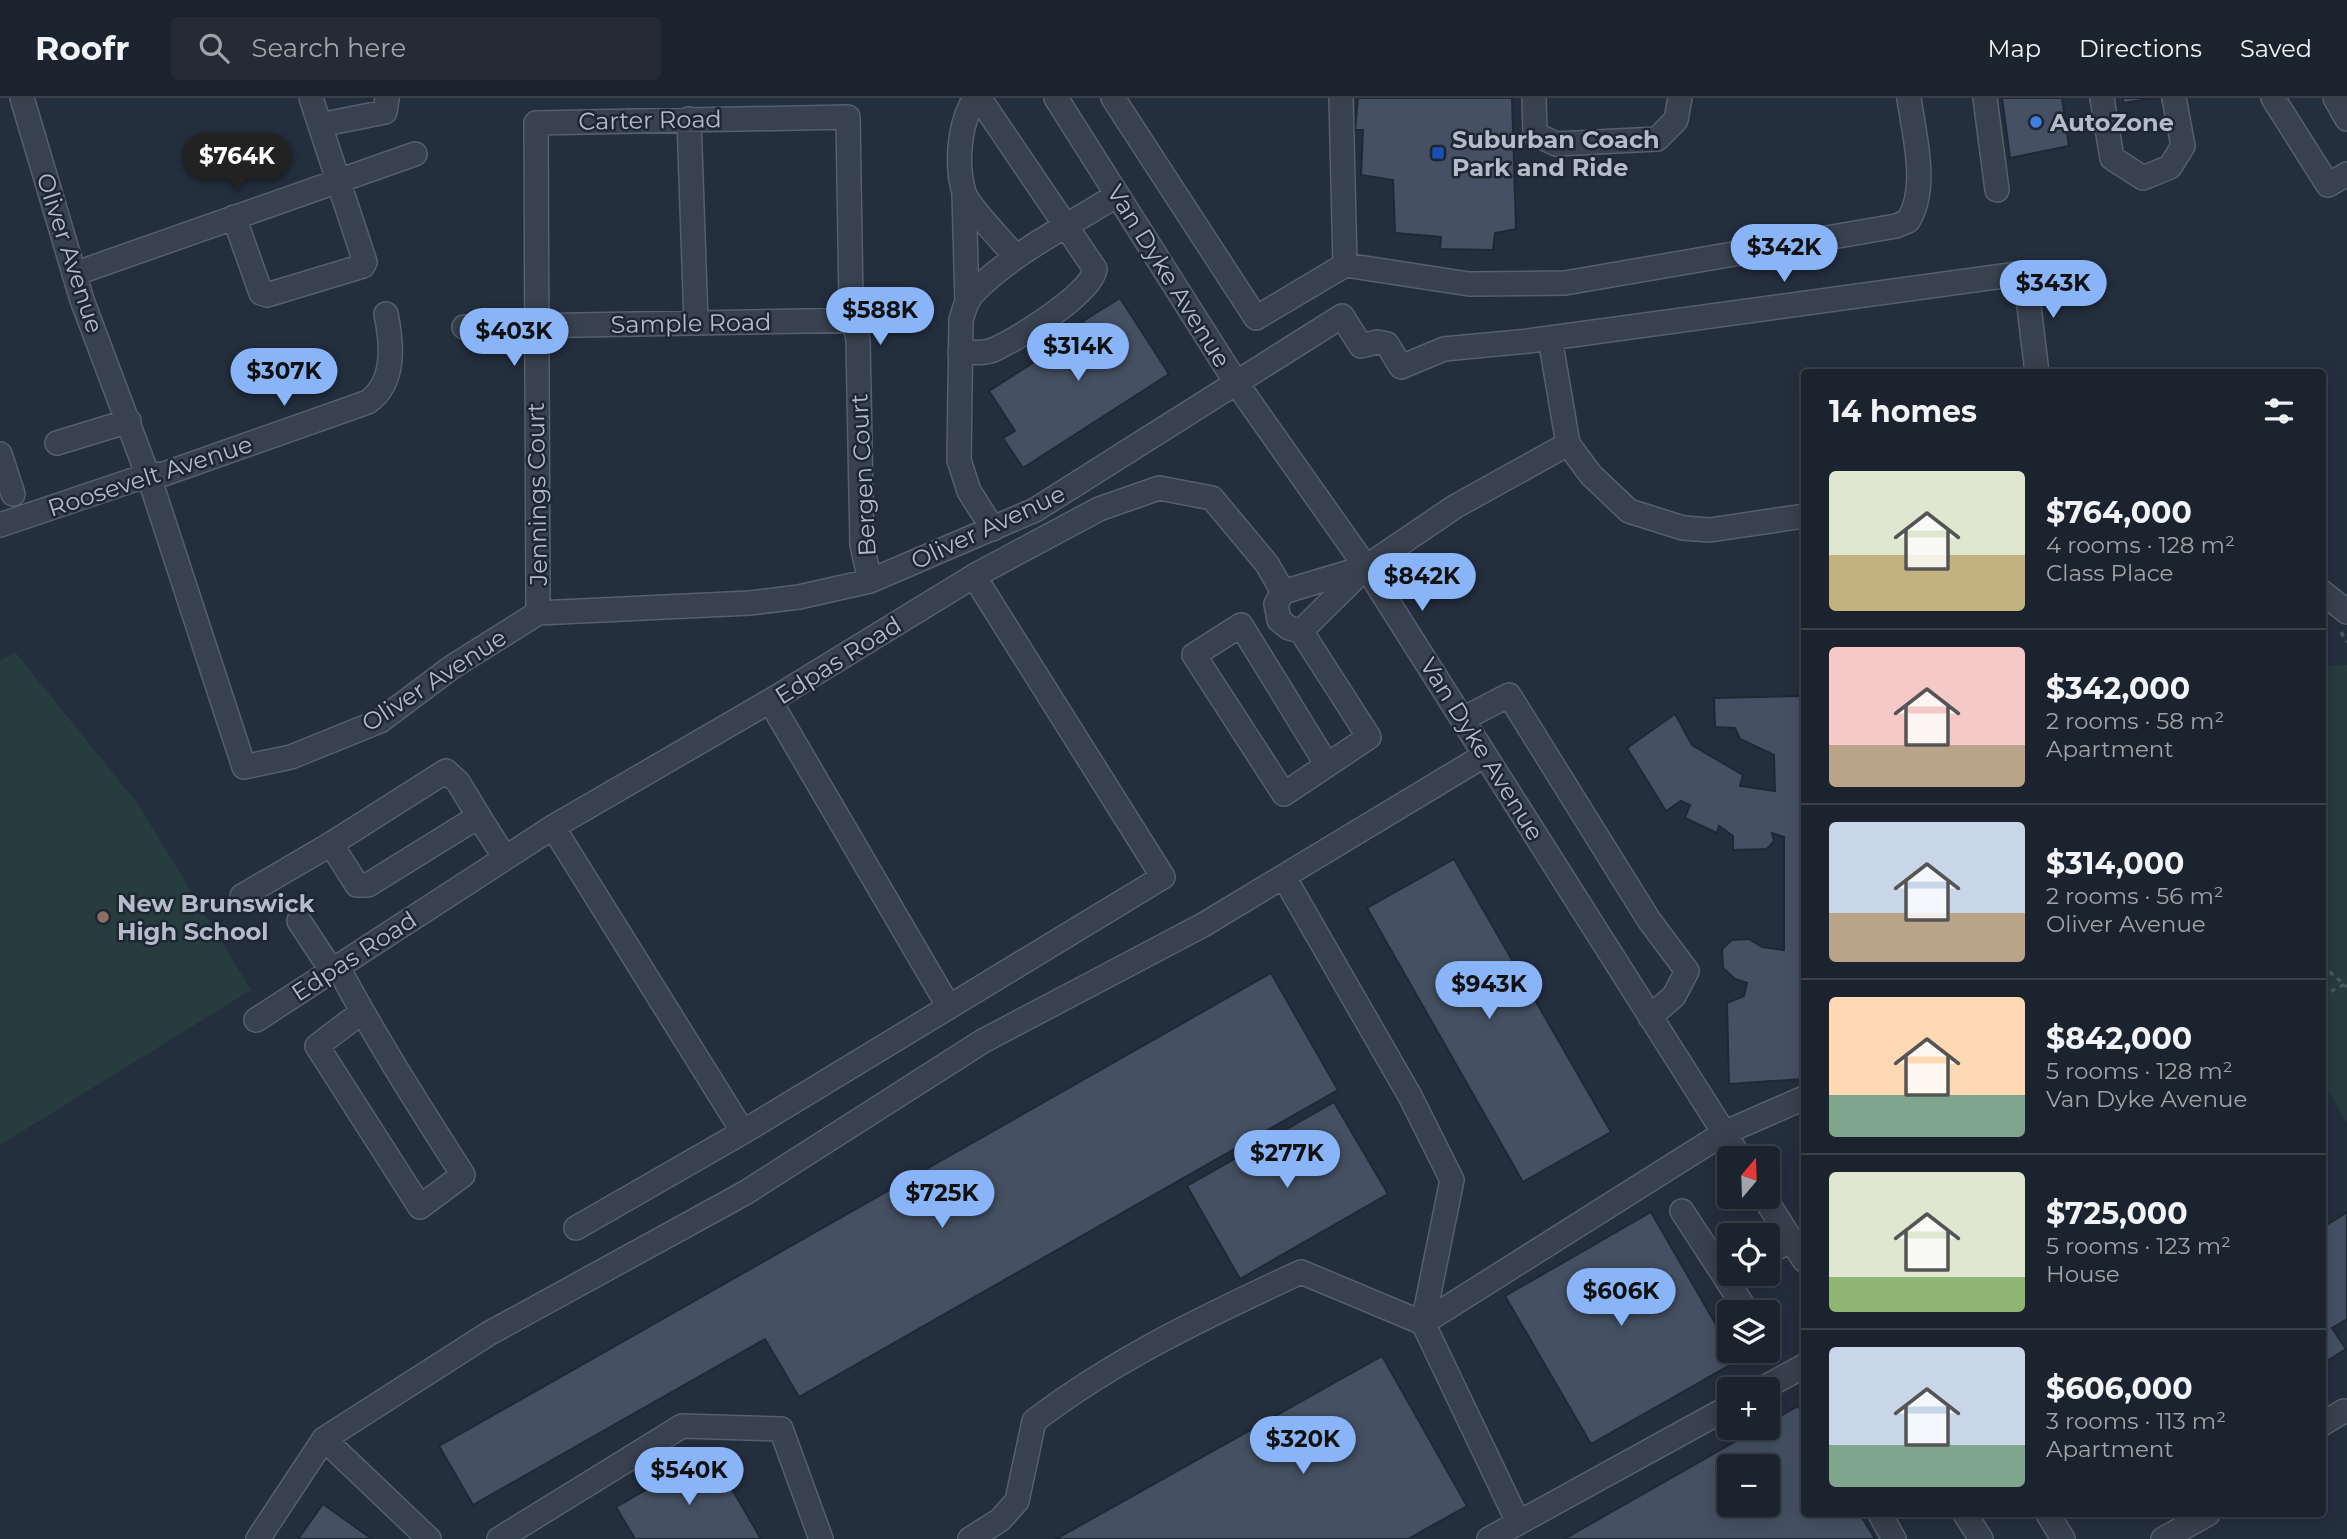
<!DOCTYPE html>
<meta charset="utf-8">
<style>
body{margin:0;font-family:Montserrat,sans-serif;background:#242b36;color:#f1f3f6;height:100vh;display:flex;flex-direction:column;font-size:26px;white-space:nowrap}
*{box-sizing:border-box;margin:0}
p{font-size:23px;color:#a0a4aa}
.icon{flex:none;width:38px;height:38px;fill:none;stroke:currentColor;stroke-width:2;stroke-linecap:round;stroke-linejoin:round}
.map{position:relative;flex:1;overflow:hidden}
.side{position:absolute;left:1801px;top:271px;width:525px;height:1148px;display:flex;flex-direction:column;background:#1b232e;border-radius:7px;box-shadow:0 4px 18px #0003,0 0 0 2px #39404a}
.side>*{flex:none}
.needle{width:46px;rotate:19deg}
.tools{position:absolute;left:1717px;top:1048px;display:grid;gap:14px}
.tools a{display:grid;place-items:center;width:63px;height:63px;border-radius:7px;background:#1b232e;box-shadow:0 4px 18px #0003,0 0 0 2px #39404a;font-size:35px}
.price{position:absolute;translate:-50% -60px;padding:0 16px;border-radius:24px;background:#8ab4f8;color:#111;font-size:23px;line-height:46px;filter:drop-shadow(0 2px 4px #0008)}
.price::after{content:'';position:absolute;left:50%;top:42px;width:21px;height:16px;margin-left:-10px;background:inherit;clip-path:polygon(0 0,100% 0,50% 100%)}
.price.current{background:#222;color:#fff}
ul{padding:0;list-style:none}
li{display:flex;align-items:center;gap:21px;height:175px;padding:0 28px}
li+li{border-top:2px solid #39404a}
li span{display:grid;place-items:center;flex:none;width:196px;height:140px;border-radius:7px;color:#555}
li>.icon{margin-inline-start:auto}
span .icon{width:84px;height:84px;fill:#fffc;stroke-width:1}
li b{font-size:30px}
h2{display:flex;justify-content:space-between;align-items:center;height:84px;padding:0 28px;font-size:30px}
header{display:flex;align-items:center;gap:42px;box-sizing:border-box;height:98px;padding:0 35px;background:#1b232e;border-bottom:2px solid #39404a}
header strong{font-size:33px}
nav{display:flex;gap:38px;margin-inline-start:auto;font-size:24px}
.search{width:490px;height:63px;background:#242b36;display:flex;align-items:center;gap:18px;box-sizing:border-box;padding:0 24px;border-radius:7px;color:#a0a4aa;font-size:26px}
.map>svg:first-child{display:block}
.green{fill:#263c3f}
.building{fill:#455162;stroke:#1f2835;stroke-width:2;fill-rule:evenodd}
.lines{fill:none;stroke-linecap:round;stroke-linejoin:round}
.minor-casing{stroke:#565f6c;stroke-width:26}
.path{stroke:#44595c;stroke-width:3.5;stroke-dasharray:5 5;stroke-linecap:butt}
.minor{stroke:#38414e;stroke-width:23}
.shop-dot{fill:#3f7fe0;stroke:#1d2633;stroke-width:2.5}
.transit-dot{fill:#1a4fb4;stroke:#1d2633;stroke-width:2.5}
.education-dot{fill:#8d6e63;stroke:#1d2633;stroke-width:2.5}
.labels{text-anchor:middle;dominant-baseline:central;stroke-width:5;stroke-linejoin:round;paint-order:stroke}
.street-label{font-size:24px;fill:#b4bcc9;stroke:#1d2633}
.poi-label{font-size:24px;font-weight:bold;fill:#b4bcc9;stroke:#1d2633;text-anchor:start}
</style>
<header>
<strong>Roofr</strong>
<div class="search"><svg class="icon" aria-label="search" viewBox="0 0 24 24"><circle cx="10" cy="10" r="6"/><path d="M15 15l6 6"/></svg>Search here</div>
<nav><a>Map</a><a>Directions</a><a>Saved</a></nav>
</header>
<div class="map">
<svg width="2347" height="1441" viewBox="0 0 2347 1441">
<rect width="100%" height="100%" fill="#242f3e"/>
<path class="green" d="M15 554 138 706 251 892 0 1047V563Z
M2347 567V1025L2322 982V568Z"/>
<path class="building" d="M1358 0H1512L1516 131 1495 135 1493 152 1440 151 1441 139 1395 135 1393 82 1361 77 1363 32H1355Z
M2002 0H2062L2069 48 2010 60Z
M2123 0H2156L2123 5Z
M1120 200 1169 276 1023 370 1003 340 1015 333 989 293 1087 230 1083 223Z
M1804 598V981L1729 986 1727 905 1744 898 1747 885 1735 881 1723 870 1722 851 1732 842 1749 841 1762 849 1784 852V739L1772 735 1774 743 1767 751 1733 752V738L1719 728 1717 735 1685 720 1690 707 1681 703 1666 713 1627 650 1675 616 1692 647 1743 677 1740 688 1775 693 1774 657 1740 641 1735 630 1715 629 1714 600Z
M1454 761 1611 1034 1523 1084 1367 810Z
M1271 875 1338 992 799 1299 765 1241 473 1407 439 1348Z
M1334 1004 1388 1096 1240 1181 1187 1088Z
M1651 1114 1737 1263 1591 1346 1505 1198Z
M2347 1114V1221L2332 1230 2346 1251 2322 1266V1130Z
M1382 1258 1467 1408 1408 1441H1056Z
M1798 1308 1804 1318V1416H1860L1875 1441H1564L1759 1330H1768V1325ZM1729 1368H1768V1407H1729Z
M711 1355 761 1441H635L616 1409Z
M323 1406 372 1441H298Z"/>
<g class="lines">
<g class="minor-casing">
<path id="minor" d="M22 0 82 202 154 394 244 669 291 659 380 623 452 569 538 515 750 505 799 499 870 483 1035 412 1342 218 1361 248 1377 244 1387 246 1401 269 1444 251 1528 243 2025 175 2037 275
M1056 0 1237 286 1366 469 1740 1060
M1113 0 1256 220 1345 167 1469 186 1565 185 1896 128 1908 123C1929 90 1914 37 1909 0
M1341 0 1345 167
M1534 0 1535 36 1556 46 1657 41 1676 22 1680 0
M1985 0 1997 92
M2102 0 2112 60 2143 80 2170 69 2183 48 2174 0
M2273 0 2328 87 2347 76
M2335 0 2347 21
M689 21 696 225
M320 27 385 14 387 0
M964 96 967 204
M234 119 261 195 267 197 363 168 365 164 311 0
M74 176 415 56
M464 229 917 221
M1550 240 1568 346 1591 377 1629 413 1683 430 1710 432 1804 418
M960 254C970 254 984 256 993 252 1017 241 1092 196 1095 171L984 7H971C959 31 956 68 964 94 967 107 1005 146 1016 159
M57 345 129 323
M0 356 13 396
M0 427 148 377 164 376 368 304C396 284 392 245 386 216
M993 431 969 393 959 362 961 222C964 212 967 200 975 193 1015 153 1070 127 1117 97
M1283 494 1276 506 1279 522 1289 530 1301 533 1366 469 1456 408 1568 346
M1283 494 1363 470
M2322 494 2347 514
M538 515 536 25 848 19 851 204 858 243 862 447 870 483
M1301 533 1369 639 1284 696 1194 557 1241 527 1327 667
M770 603 949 909
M1463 621 1509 597 1649 822 1687 873 1674 898 1650 919
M553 729 743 1034
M331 746 446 673 458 684 481 722
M1284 779 1410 998 1452 1082 1423 1225
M242 798 331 746 357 787H368L468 725 481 722 505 760
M299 823 332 873
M338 869C376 941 419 1008 463 1077L420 1109 317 948 362 914
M256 922 553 729 770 603 974 478 1099 411 1159 390 1212 400 1267 466 1283 494
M1764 1099 1804 1162
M1682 1113 1725 1179 1729 1176
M576 1130 743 1034 1163 779 974 478
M1768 1155 1791 1142
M1725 1179 1747 1214
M1423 1225 1724 1035 1804 1000
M1760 1292 1804 1268
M2322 1326 2344 1313
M324 1341 429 1441
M1880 1416 1894 1441
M1965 1416 1981 1441
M2048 1416 2063 1441
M258 1441 324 1341 488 1236 745 1095 983 943 1203 827 1485 657
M499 1441 682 1328 781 1331 821 1441
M970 1441 1000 1422 1017 1403 1034 1323C1115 1261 1208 1217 1301 1174L1423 1225 1518 1424
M1489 1441 1729 1309
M2163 1441 2208 1416"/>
</g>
<path class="path" d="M2341 534 2347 544
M2322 867 2347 889
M2322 898 2345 886"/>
<use href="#minor" class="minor"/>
</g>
<circle class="shop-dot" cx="2036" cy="24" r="7"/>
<rect class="transit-dot" x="1431" y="48" width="14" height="14" rx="3.5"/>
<circle class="education-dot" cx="103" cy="819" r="7"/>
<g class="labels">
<g class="street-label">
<text transform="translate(650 22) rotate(-1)">Carter Road</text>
<text transform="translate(70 155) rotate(72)">Oliver Avenue</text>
<text transform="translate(1169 178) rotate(58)">Van Dyke Avenue</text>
<text transform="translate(691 225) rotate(-1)">Sample Road</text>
<text transform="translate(863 377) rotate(-93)">Bergen Court</text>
<text transform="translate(150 378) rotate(-18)">Roosevelt Avenue</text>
<text transform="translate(537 396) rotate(-91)">Jennings Court</text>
<text transform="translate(988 429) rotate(-25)">Oliver Avenue</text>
<text transform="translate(838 562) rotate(-32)">Edpas Road</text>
<text transform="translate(434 582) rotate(-33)">Oliver Avenue</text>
<text transform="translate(1482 651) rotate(58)">Van Dyke Avenue</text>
<text transform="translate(354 858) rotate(-33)">Edpas Road</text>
</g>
<g class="poi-label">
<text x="2050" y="24">AutoZone</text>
<text x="1452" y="41">Suburban Coach<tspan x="1452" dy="28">Park and Ride</tspan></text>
<text x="117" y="805">New Brunswick<tspan x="117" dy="28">High School</tspan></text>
</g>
</g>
</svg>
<div class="tools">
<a><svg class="needle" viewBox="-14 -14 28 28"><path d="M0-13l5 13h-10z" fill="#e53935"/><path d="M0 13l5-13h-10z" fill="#a0a4aa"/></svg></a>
<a><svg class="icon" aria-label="locate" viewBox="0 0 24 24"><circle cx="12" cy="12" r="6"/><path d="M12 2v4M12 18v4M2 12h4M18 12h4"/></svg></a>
<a><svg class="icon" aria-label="layers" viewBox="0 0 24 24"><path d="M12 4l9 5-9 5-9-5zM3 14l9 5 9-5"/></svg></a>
<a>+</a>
<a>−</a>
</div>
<b class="price current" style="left:237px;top:95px">$764K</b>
<b class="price" style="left:1784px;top:186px">$342K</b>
<b class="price" style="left:2053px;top:222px">$343K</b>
<b class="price" style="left:880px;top:249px">$588K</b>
<b class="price" style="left:514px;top:270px">$403K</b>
<b class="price" style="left:1078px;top:285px">$314K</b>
<b class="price" style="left:284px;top:310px">$307K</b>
<b class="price" style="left:1422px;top:515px">$842K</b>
<b class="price" style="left:1489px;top:923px">$943K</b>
<b class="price" style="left:1287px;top:1092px">$277K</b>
<b class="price" style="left:942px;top:1132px">$725K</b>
<b class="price" style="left:1621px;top:1230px">$606K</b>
<b class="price" style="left:1303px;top:1378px">$320K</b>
<b class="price" style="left:689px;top:1409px">$540K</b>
<section class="side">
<h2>14 homes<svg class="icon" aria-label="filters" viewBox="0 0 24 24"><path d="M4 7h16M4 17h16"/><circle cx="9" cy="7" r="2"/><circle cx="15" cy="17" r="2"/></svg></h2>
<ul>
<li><span style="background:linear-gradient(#dfe7d0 60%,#c2b280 0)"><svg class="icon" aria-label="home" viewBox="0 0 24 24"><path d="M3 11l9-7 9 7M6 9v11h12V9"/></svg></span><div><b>$764,000</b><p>4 rooms · 128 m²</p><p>Class Place</p></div></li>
<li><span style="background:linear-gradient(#f6c9c9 70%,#b9a48a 0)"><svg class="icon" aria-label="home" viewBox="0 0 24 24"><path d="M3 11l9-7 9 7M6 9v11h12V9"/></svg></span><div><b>$342,000</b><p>2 rooms · 58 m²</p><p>Apartment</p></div></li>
<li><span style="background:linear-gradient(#c9d6e8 65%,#b9a48a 0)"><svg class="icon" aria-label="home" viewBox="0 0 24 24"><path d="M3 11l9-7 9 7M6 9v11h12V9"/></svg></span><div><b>$314,000</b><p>2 rooms · 56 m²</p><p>Oliver Avenue</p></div></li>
<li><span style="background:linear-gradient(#ffd9b3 70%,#7fa58c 0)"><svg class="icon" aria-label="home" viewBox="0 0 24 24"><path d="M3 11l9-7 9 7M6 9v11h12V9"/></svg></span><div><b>$842,000</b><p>5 rooms · 128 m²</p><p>Van Dyke Avenue</p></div></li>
<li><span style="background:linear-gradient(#dfe7d0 75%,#8fb573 0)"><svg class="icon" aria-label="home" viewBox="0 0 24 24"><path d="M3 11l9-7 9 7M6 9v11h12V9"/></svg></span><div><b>$725,000</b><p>5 rooms · 123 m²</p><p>House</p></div></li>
<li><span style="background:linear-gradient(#c9d6e8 70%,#7fa58c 0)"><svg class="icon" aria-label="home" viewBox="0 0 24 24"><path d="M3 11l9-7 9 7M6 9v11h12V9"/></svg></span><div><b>$606,000</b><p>3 rooms · 113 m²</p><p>Apartment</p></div></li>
</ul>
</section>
</div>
